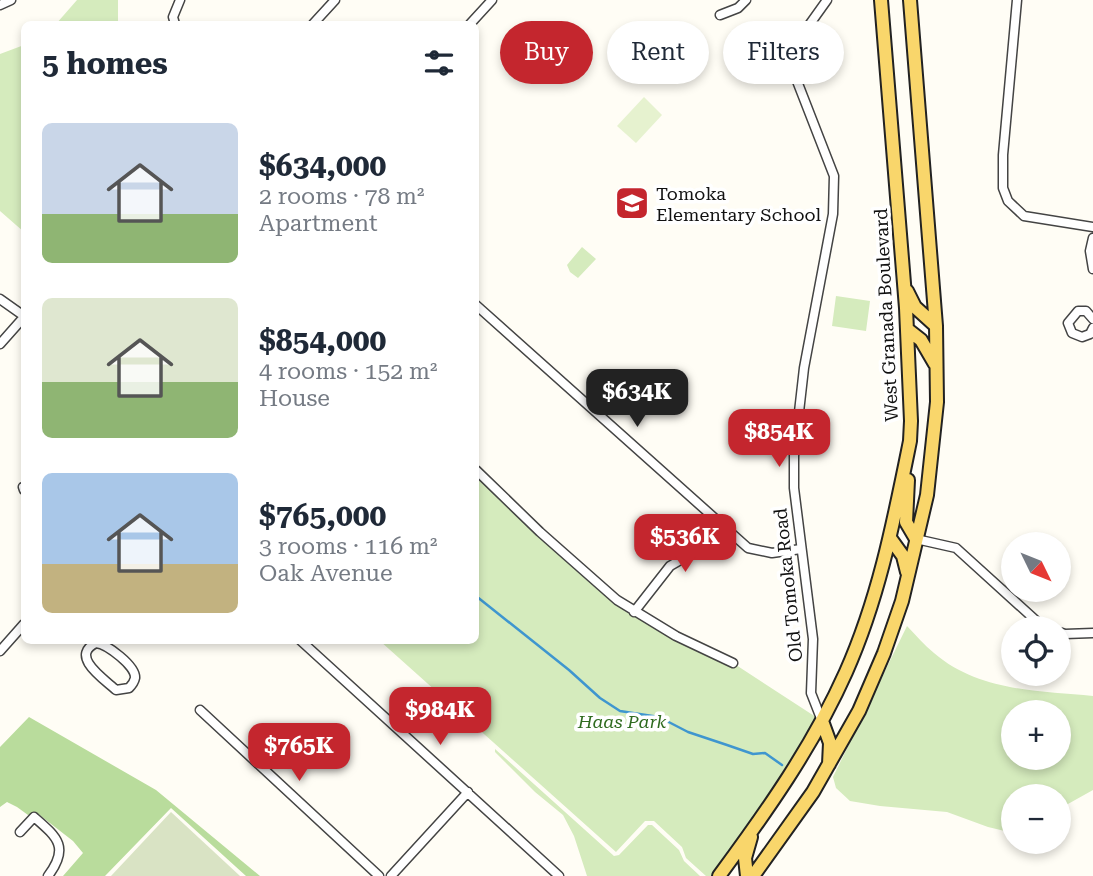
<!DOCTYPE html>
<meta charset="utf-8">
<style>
body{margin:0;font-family:"Roboto Serif",serif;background:#f6f6f7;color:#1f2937;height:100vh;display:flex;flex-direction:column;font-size:26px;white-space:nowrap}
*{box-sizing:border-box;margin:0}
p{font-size:23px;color:#747a83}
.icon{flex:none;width:38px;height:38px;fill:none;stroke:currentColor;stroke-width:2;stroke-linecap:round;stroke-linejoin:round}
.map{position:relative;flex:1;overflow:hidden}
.sheet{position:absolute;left:21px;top:21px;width:458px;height:623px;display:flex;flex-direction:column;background:#fff;border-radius:10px;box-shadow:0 4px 10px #0003}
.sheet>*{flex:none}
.hud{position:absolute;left:500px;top:21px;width:486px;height:63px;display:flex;gap:14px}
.needle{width:46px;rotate:133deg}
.fabs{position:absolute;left:1001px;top:532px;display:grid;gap:14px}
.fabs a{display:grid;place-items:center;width:70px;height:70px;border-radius:50%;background:#fff;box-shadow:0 4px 10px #0003;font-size:35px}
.price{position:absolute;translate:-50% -60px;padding:0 16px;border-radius:14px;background:#c4262e;color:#fff;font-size:23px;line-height:46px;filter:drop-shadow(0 2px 4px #0008)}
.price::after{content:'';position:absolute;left:50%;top:42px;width:21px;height:16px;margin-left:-10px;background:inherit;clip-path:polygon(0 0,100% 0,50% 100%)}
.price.active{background:#222;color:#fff}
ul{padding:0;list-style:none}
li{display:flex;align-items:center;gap:21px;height:175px;padding:0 21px}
li span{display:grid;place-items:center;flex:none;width:196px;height:140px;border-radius:10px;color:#555}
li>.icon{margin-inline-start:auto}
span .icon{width:84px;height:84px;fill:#fffc;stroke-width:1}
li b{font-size:30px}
h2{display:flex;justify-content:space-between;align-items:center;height:84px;padding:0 21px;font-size:30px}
.chip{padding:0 24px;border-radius:32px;background:#fff;box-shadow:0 4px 10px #0003;font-size:24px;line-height:63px}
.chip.active{background:#c4262e;color:#fff}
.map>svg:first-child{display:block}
.green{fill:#d5ebbd;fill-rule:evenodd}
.forest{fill:#b9dc9c}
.cemetery{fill:#d9e3c4}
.pitch{fill:#e6f2cf}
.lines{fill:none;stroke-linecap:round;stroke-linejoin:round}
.stream{stroke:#3f96cf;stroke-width:2.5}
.minor-casing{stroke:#444;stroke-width:11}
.primary-casing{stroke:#222;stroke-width:16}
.minor{stroke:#fff;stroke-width:8}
.primary{stroke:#f9d66b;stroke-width:12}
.labels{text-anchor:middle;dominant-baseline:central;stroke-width:7;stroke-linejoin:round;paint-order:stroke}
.poi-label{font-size:18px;fill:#111;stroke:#fff;text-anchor:start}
.street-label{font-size:18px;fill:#111;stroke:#fff}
.park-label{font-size:18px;font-style:italic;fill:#2f6b1f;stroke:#fff}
</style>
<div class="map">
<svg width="1093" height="876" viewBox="0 0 1093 876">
<rect width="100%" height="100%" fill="#fffdf5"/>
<path class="green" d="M77 0H118V24H56Z
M24 45V232L0 211V54Z
M582 247 596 259 578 278 570 272 567 265Z
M836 296 870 301 866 331 832 326Z
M476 470 617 600 733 663 822 721 719 876H706L686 858 682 847 654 821H645L616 852 380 641 476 640Z
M907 626C916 635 924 645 934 653 978 691 1038 691 1093 696V790L1059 809V796H1013V833L988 827 947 812 880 806 850 801 836 788 833 777ZM1013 712H1059V758H1013Z
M495 749 614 856 619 855 648 825H652L679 850 684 861 700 876H587L574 836 563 815 535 792 495 752Z"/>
<path class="forest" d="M29 717 156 790 260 876H246L171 808 105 876H63L83 853 73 841 37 813 28 815 17 807 7 802 0 807V747Z"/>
<path class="cemetery" d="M171 812 240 876H111Z"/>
<path class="pitch" d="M644 97 662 115 636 143 617 126Z"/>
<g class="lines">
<path class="stream" d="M476 596 569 670 600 698 620 711 659 717 688 732 727 745 753 754 765 753 782 765"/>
<g class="minor-casing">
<path id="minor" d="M1017 0 1003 155V188L1008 201 1024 216 1093 227
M0 5 11 0
M720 15 738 8 746 0
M175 24 173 17 180 0
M313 24 335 0
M470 24 492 0
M1093 238 1090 251 1093 269
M0 299 24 316
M476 305 748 548 772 553 801 549
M1093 319 1086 311H1078L1068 323 1072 333 1082 337 1090 334 1093 328
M0 344 24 317
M476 470 540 532 617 600 676 636 733 663
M23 487 24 490
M916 539 956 548 1042 626 1048 628
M634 612 670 566 708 544 727 529
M1059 632 1065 634 1093 633
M300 640 559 876
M96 643C107 644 136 666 135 678 134 683 132 685 129 688L116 690C104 679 69 656 96 643Z
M0 651 24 624
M200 710 379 876
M822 721 811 693 813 639 794 488V456L804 368 833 214 834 176 797 81 798 60 802 35 827 0
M20 832 34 817C57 837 70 847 48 876
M391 876 468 792"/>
</g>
<g class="primary-casing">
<path id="primary" d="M907 291 915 307 936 326
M907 329 921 340 935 364
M908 480 906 522 916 539
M890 538 903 556 907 572
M822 721 830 743 829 764
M719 876C767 811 813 746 846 672 879 598 894 520 910 441L911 421 906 308 881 0
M747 876 745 858 751 837
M753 876 813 792 859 711 884 653 902 601 927 495 937 402 936 326 910 0"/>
</g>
<use href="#minor" class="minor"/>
<use href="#primary" class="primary"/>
</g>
<defs>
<g id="school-square" transform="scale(1.75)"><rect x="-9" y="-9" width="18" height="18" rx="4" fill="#c4262e" stroke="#fff"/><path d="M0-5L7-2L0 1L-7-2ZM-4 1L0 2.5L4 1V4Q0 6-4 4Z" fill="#fff"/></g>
</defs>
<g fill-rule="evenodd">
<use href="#school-square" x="632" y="203"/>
</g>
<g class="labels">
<g class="poi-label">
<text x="656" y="193">Tomoka<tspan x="656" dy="21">Elementary School</tspan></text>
</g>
<g class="street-label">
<text transform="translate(886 315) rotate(-93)">West Granada Boulevard</text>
<text transform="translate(788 585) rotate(-96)">Old Tomoka Road</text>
</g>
<g class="park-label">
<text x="622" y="721">Haas Park</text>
</g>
</g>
</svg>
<div class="fabs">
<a><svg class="needle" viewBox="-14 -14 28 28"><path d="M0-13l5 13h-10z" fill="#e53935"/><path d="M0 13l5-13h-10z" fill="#747a83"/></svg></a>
<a><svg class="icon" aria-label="locate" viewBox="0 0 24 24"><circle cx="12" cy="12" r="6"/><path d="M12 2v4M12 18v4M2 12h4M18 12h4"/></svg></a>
<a>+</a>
<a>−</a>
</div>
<b class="price active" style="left:637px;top:429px">$634K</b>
<b class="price" style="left:779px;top:469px">$854K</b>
<b class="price" style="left:685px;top:574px">$536K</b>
<b class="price" style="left:440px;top:747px">$984K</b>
<b class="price" style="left:299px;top:783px">$765K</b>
<div class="hud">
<a class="chip active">Buy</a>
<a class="chip">Rent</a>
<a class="chip">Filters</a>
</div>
<section class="sheet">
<h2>5 homes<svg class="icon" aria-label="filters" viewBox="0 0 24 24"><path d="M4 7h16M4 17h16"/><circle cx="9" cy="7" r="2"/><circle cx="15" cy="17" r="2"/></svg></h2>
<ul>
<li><span style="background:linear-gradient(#c9d6e8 65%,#8fb573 0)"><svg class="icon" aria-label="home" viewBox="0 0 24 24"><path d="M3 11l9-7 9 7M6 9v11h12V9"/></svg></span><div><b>$634,000</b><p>2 rooms · 78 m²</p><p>Apartment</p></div></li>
<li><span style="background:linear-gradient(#dfe7d0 60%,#8fb573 0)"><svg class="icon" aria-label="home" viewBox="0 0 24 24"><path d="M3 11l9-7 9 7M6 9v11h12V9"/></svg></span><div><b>$854,000</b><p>4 rooms · 152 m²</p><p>House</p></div></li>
<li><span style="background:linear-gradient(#a9c7e8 65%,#c2b280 0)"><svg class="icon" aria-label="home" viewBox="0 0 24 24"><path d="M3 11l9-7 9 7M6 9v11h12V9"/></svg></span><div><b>$765,000</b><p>3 rooms · 116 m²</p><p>Oak Avenue</p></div></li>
</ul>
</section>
</div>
